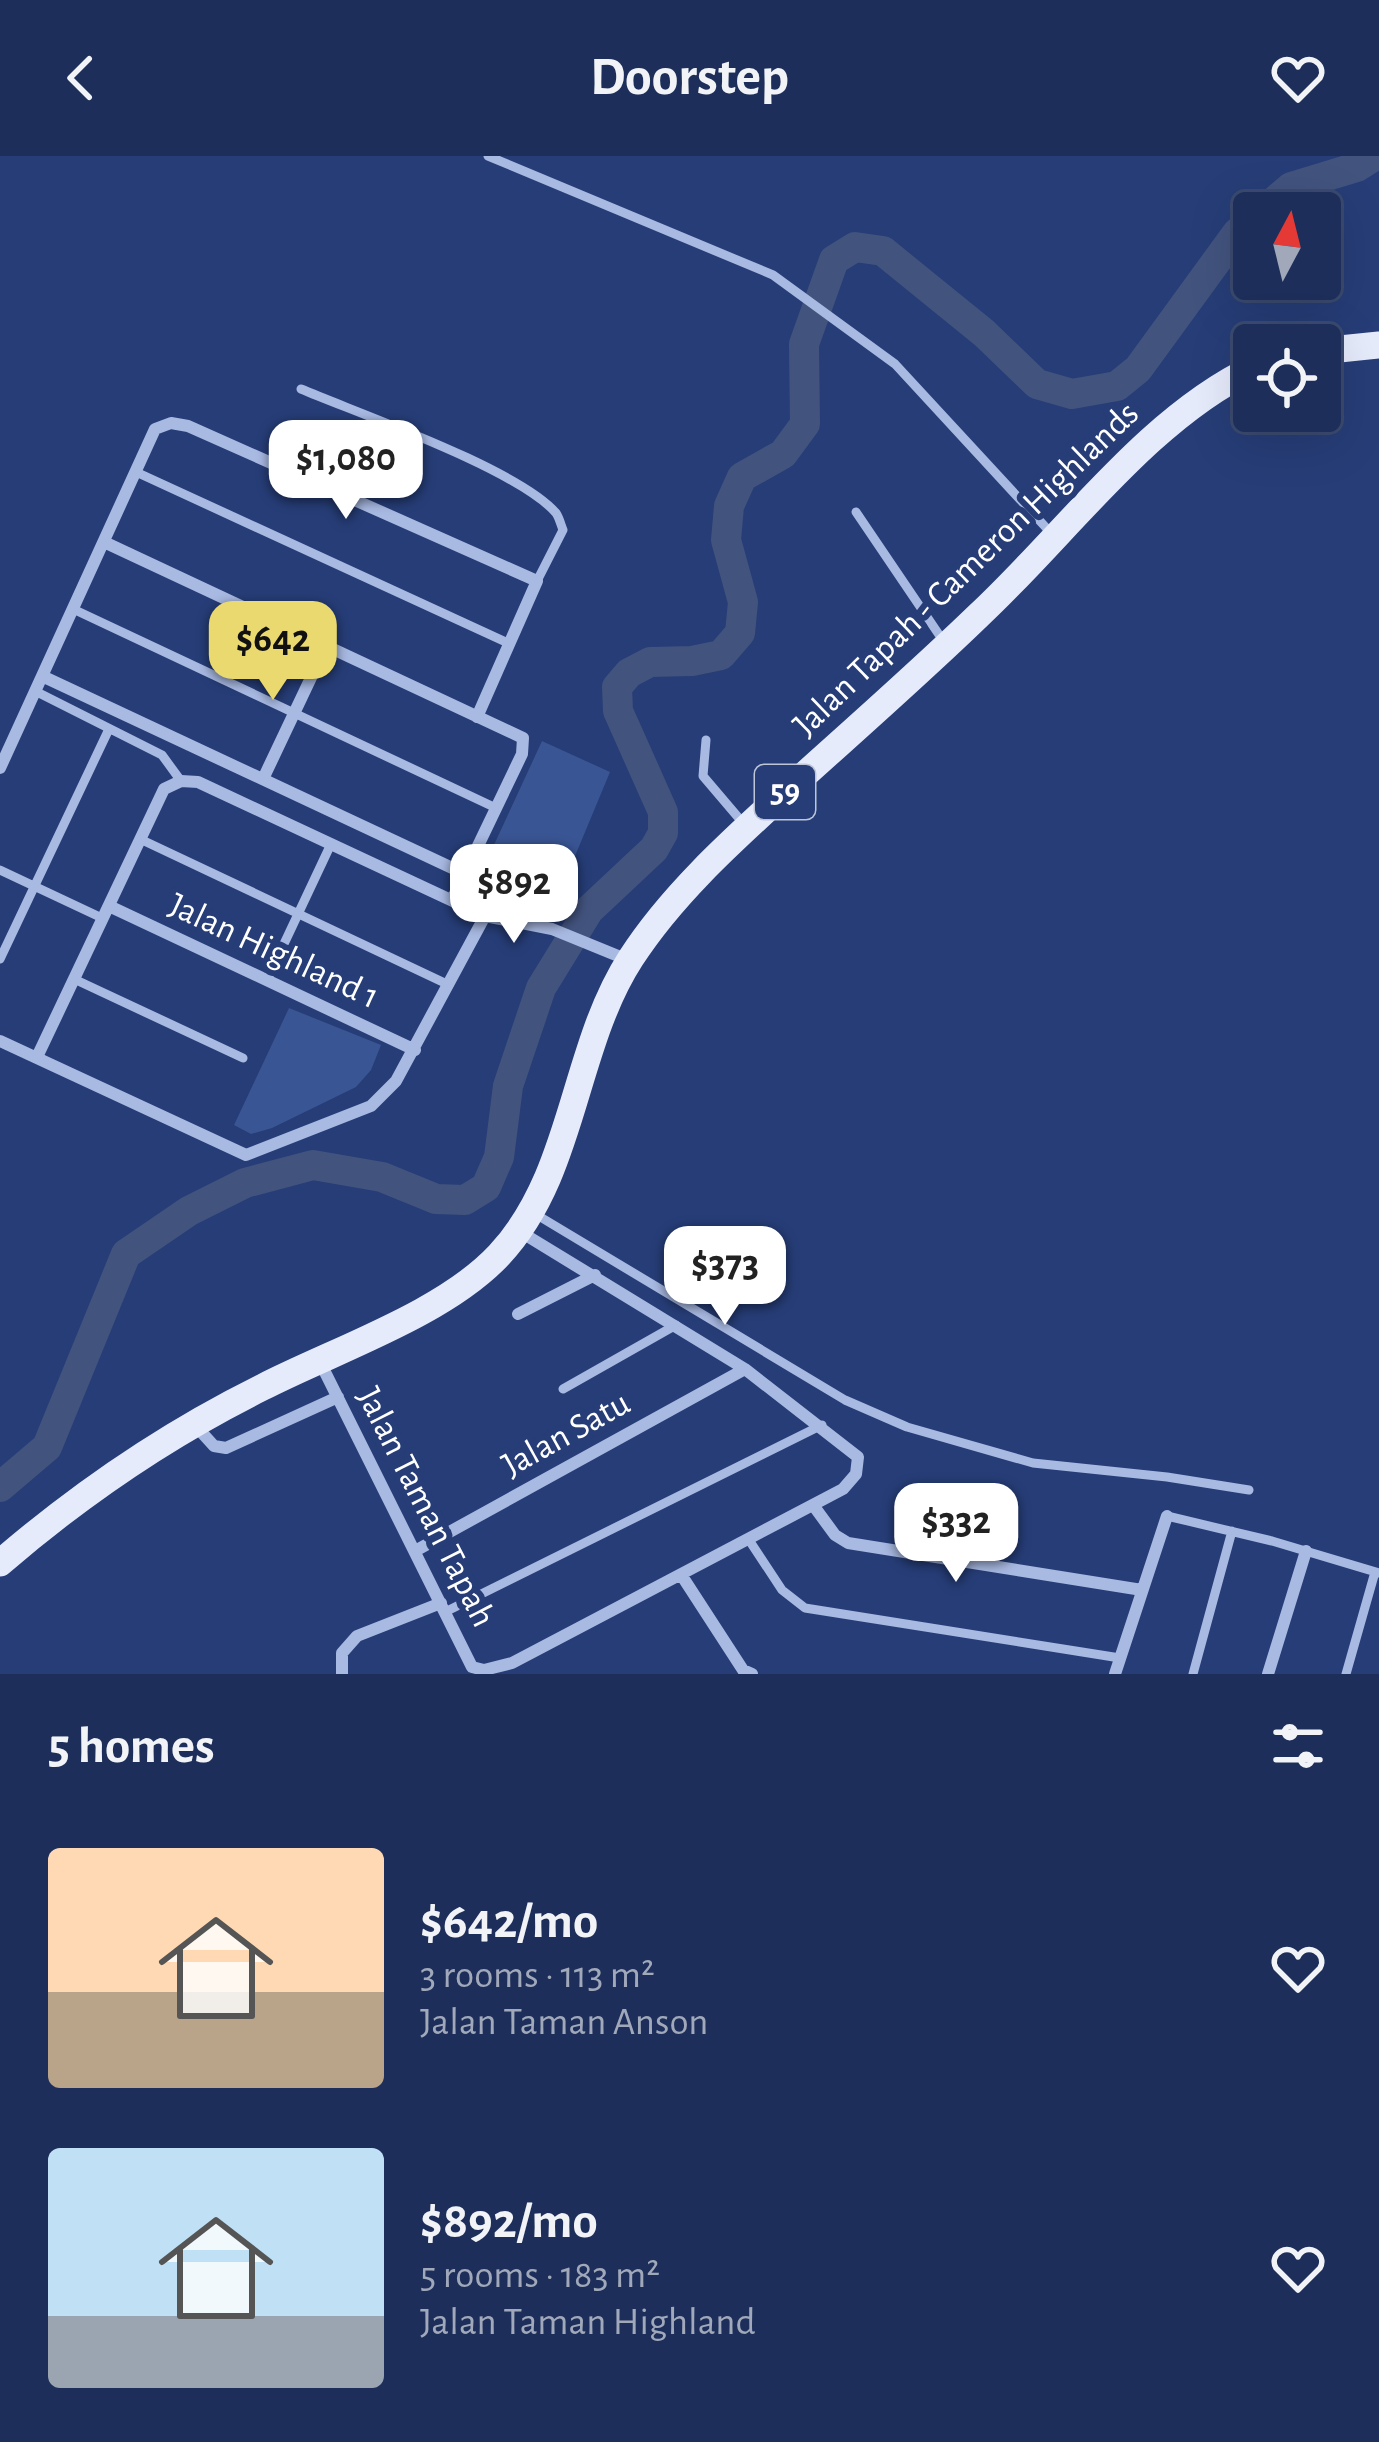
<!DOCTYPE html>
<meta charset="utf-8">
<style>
body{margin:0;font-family:"Alegreya Sans",sans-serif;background:#25365f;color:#f1f3f6;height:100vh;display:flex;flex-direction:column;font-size:45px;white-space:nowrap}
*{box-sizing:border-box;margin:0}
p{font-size:39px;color:#a0a8ba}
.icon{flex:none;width:66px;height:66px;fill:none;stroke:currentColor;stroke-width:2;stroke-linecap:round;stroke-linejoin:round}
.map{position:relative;height:1518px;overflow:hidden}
.panel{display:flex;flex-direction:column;background:#1c2e59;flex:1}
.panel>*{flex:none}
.needle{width:78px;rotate:7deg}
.controls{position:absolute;left:1233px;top:36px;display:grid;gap:24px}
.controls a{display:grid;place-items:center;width:108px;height:108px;border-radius:12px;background:#1c2e59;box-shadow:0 12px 48px #0002,0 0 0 3px #3a4a6f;font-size:60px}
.price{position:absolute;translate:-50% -102px;padding:0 27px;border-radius:24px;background:#fff;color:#222;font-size:39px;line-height:78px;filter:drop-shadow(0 3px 6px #0008)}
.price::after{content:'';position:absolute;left:50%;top:72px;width:36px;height:27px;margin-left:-18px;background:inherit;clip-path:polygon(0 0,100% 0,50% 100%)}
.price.selected{background:#ead96e;color:#111}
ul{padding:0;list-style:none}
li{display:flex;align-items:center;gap:36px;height:300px;padding:0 48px}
li span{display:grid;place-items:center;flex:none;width:336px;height:240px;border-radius:12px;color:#555}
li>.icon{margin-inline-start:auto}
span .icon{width:144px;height:144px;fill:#fffc;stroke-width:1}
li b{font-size:51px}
h2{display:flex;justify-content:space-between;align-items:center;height:144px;padding:0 48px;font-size:51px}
header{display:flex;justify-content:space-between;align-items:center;height:156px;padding:0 48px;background:#1c2e59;font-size:54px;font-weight:600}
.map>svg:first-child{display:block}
.green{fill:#3a5594}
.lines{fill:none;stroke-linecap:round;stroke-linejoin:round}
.river{stroke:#42537e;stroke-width:30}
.service{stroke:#a8b9e2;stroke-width:9}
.minor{stroke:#a8b9e2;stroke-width:12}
.primary{stroke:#e6ebfc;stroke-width:27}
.labels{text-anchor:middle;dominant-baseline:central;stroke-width:12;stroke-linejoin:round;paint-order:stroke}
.shield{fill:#263d77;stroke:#bec5d6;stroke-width:3}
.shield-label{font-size:33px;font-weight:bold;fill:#fff}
.street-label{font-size:36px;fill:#fff;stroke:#263d77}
</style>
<header><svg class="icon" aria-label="back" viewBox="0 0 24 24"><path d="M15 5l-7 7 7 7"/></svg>Doorstep<svg class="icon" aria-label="heart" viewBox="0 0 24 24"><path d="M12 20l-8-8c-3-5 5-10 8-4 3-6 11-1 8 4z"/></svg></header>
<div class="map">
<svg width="1379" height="1518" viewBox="0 0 1379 1518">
<rect width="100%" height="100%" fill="#263d77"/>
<path class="green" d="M542 585 610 616 555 748 481 717Z
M289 852 381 889 371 914 356 931 272 972 251 978 234 969Z"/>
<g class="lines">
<path class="river" d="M1261 57 1291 31 1357 11 1374 0
M0 1331 47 1291 126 1098 189 1055 245 1027 313 1009 382 1021 436 1043 465 1044 486 1031 499 1001 508 930 541 832 589 754 654 693 663 677V656L618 555 617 531 629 517 650 506 692 505 721 499 740 477 743 446 726 384 729 350 742 321 783 298 805 268 804 188 834 104 855 91 883 95 984 177 1037 228 1072 238 1117 230 1138 213 1237 77 1254 63"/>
<path class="service" d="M488 0 773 119 895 208 1051 377
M301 233C360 258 518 313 556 357 559 361 561 369 563 374L537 425
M136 316 510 488
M856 356 944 486
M73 453 496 652
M35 535 162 599 181 625
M706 584 703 620 743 667
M140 683 449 829
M0 714 102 762
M0 803 109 573
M74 823 243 902
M267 824 331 688
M532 1056 845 1244 907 1271 1033 1307 1167 1321 1249 1334
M563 1233 676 1169
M1167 1360 1272 1385 1379 1417
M749 1384 782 1434 805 1452 1120 1502
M445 1456 822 1269
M1193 1518 1232 1375
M1346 1518 1375 1416"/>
<path class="minor" d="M104 386 523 582 522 598 452 744
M42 520 465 718
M0 612 155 273 171 267 188 270 537 425 477 561
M263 623 326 490
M109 750 415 894
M0 885 246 999 371 950 396 925 485 760
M37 901 164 633 181 625 198 626 485 760 552 773 628 804
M518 1158 595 1119
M319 1204 472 1511 484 1514 512 1507 843 1333 856 1318 858 1301 745 1213 519 1075
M194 1268 214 1290 226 1292 338 1241
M813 1349 835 1379 848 1387 1142 1434
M415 1395 745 1213
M682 1420 743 1514 752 1518
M342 1518V1497L357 1480 441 1447
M1115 1518 1167 1360
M1268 1518 1306 1395"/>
<path class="primary" d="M1320 195 1379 189
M0 1407C80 1338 168 1278 263 1231 335 1194 444 1158 499 1099 575 1018 572 893 631 802 673 737 734 683 791 631 854 574 918 518 979 459 1065 379 1148 262 1254 212"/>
</g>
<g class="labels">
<rect class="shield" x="755" y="609" width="60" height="54" rx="9"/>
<g class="shield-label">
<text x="785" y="636">59</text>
</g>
<g class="street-label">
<text transform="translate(966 413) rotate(-44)">Jalan Tapah - Cameron Highlands</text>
<text transform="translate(274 795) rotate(25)">Jalan Highland 1</text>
<text transform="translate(566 1278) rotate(-29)">Jalan Satu</text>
<text transform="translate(426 1351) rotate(63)">Jalan Taman Tapah</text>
</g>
</g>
</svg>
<div class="controls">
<a><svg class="needle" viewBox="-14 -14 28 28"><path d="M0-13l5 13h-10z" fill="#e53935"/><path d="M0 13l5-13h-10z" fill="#a0a8ba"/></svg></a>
<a><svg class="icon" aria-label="locate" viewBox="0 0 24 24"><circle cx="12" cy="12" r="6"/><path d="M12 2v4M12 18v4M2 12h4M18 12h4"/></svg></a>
</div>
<b class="price" style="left:346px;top:366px">$1,080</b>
<b class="price selected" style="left:273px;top:547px">$642</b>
<b class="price" style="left:514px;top:790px">$892</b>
<b class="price" style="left:725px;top:1172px">$373</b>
<b class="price" style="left:956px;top:1429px">$332</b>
</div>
<section class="panel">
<h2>5 homes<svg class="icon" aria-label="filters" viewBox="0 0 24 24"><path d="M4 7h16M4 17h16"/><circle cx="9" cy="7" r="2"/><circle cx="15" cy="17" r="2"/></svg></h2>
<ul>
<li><span style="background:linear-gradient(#ffd9b3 60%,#b9a48a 0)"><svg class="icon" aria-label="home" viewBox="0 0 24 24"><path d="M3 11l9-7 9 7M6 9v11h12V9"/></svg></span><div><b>$642/mo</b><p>3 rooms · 113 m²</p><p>Jalan Taman Anson</p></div><svg class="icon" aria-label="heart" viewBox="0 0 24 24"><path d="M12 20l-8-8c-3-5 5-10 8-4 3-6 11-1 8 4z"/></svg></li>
<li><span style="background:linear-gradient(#bfe0f5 70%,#9aa5b1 0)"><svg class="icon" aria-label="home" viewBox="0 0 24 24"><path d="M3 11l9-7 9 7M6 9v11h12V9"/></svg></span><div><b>$892/mo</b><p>5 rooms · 183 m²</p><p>Jalan Taman Highland</p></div><svg class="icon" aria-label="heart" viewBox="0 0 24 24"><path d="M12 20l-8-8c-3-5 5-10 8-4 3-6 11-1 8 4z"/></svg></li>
</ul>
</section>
